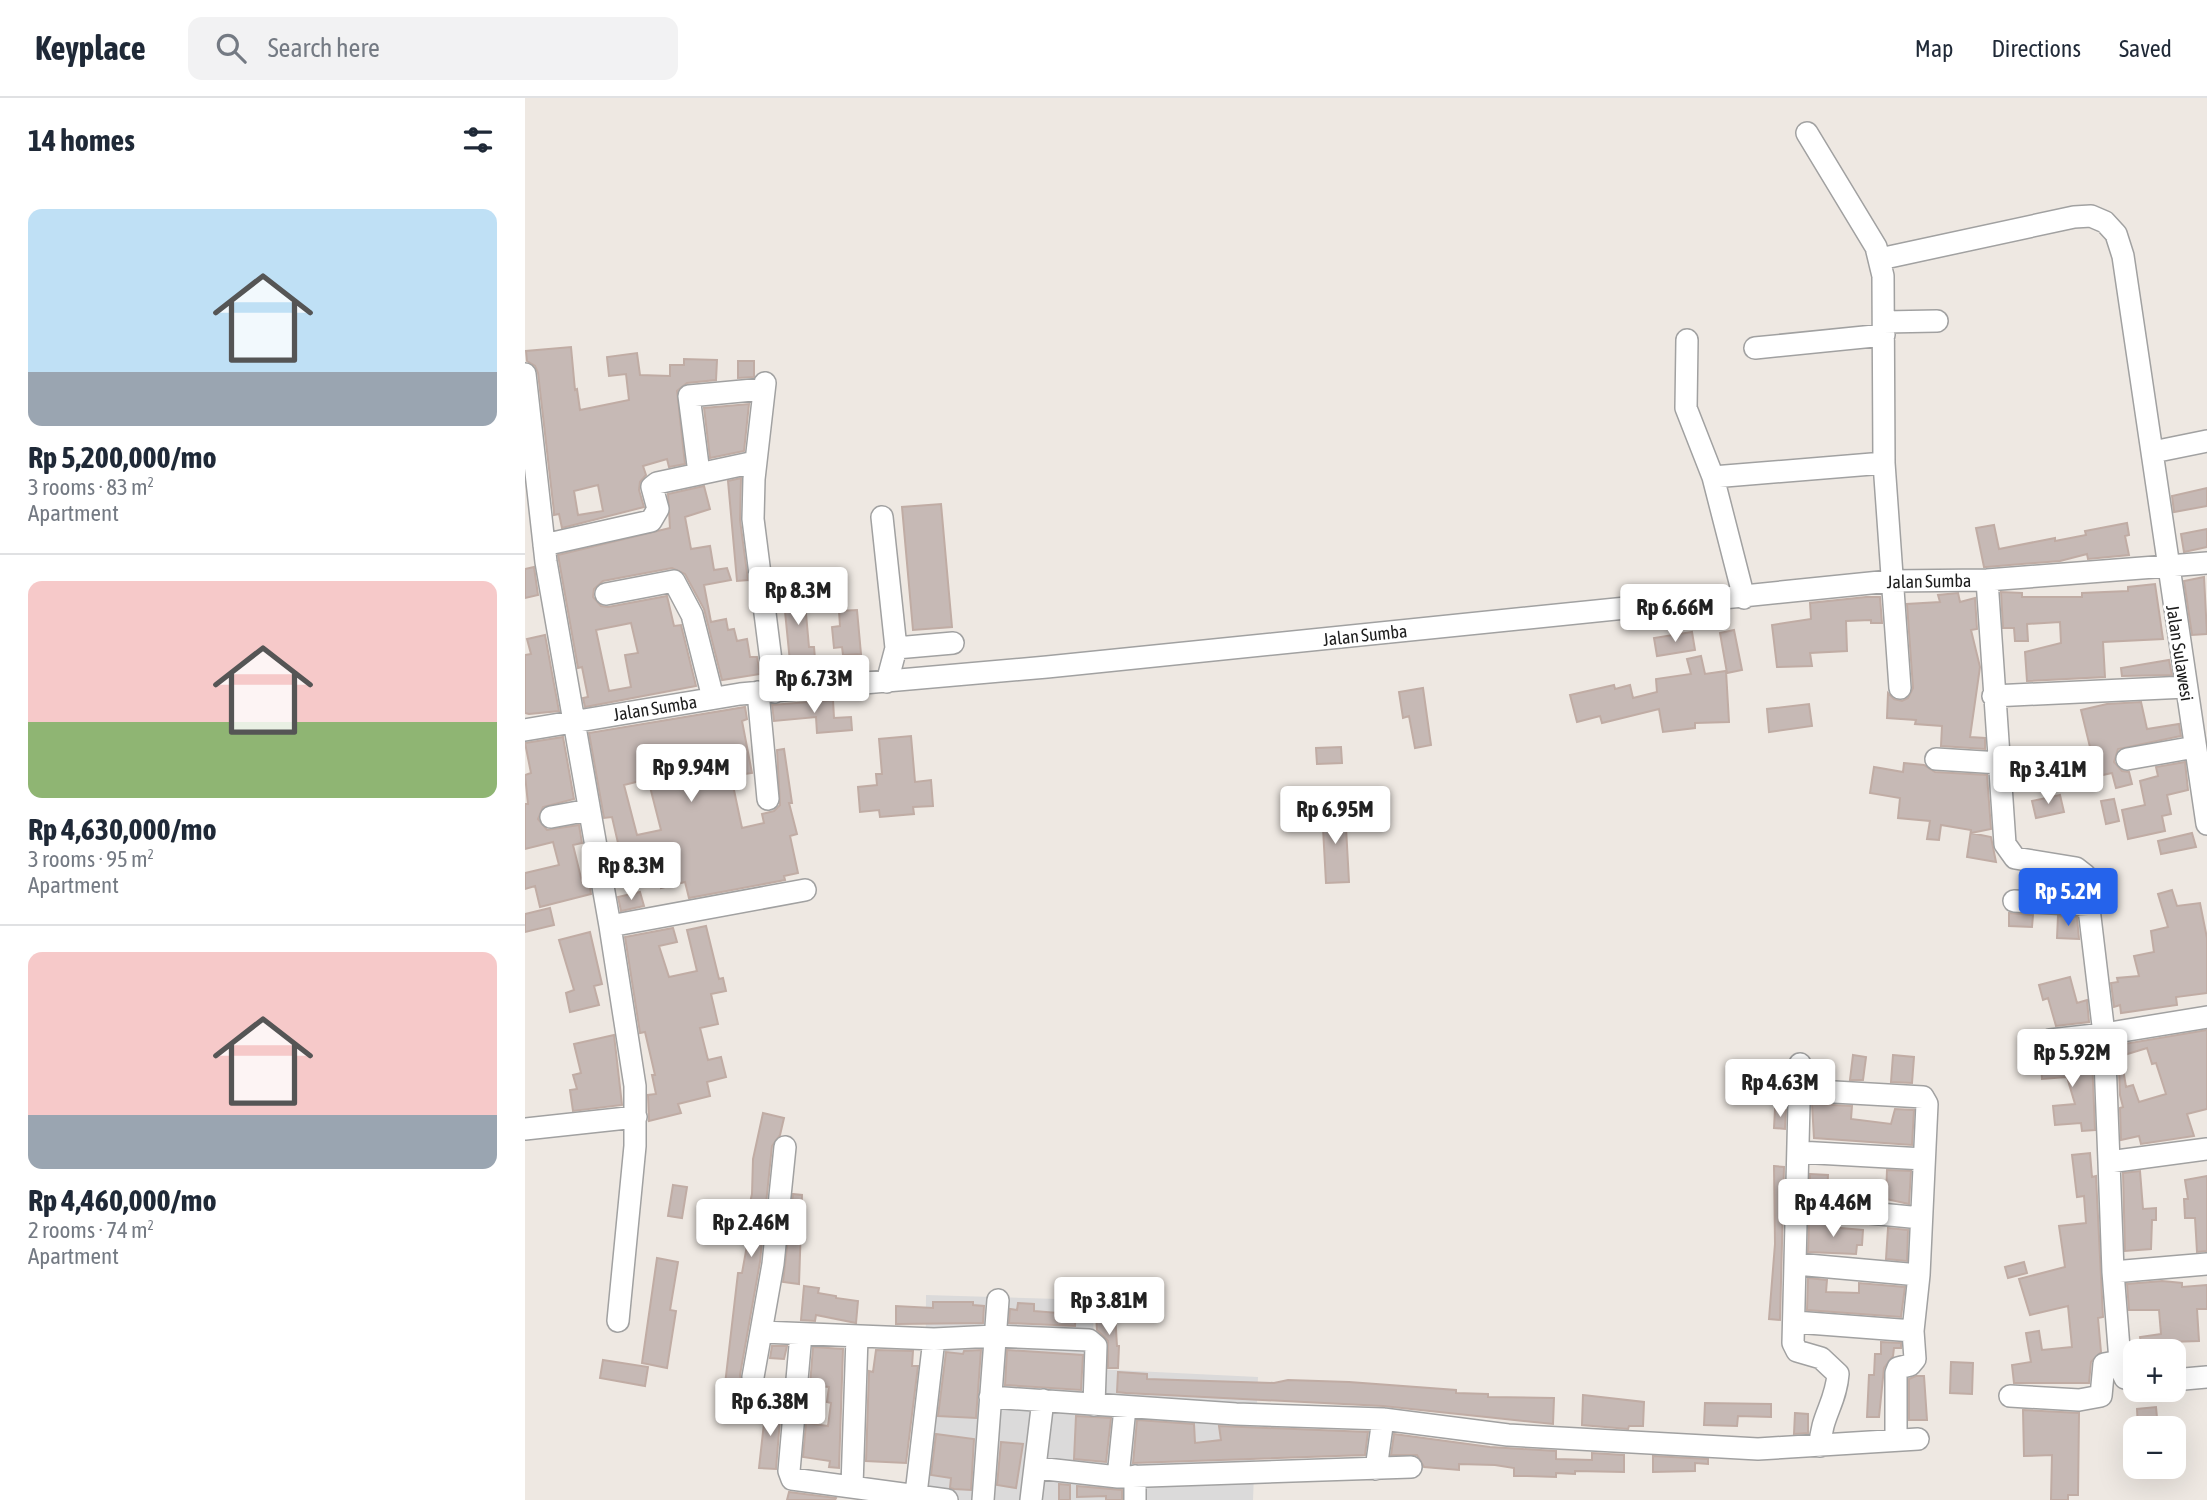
<!DOCTYPE html>
<meta charset="utf-8">
<style>
body{margin:0;font-family:"Asap Condensed",sans-serif;background:#f2f2f3;color:#1f2937;height:100vh;display:flex;flex-direction:column;font-size:26px;white-space:nowrap}
*{box-sizing:border-box;margin:0}
p{font-size:23px;color:#747a83}
.icon{flex:none;width:38px;height:38px;fill:none;stroke:currentColor;stroke-width:2;stroke-linecap:round;stroke-linejoin:round}
.map{position:relative;flex:1;overflow:hidden}
.side{display:flex;flex-direction:column;background:#fff;width:525px}
.side>*{flex:none}
.tools{position:absolute;left:1598px;top:1241px;display:grid;gap:14px}
.tools a{display:grid;place-items:center;width:63px;height:63px;border-radius:14px;background:#fff;box-shadow:0 7px 28px #0002;font-size:35px}
.price{position:absolute;translate:-50% -60px;padding:0 16px;border-radius:7px;background:#fff;color:#222;font-size:23px;line-height:46px;filter:drop-shadow(0 2px 4px #0008)}
.price::after{content:'';position:absolute;left:50%;top:42px;width:21px;height:16px;margin-left:-10px;background:inherit;clip-path:polygon(0 0,100% 0,50% 100%)}
.price.active{background:#2563eb;color:#fff}
ul{padding:0;list-style:none}
li{display:grid;align-content:center;gap:14px;height:371px;padding:0 28px}
li+li{border-top:2px solid #e0e1e3}
li span{display:grid;place-items:center;height:217px;border-radius:14px;color:#555}
li>.icon{margin-inline-start:auto}
span .icon{width:126px;height:126px;fill:#fffc;stroke-width:1}
li b{font-size:30px}
h2{display:flex;justify-content:space-between;align-items:center;height:84px;padding:0 28px;font-size:30px}
header{display:flex;align-items:center;gap:42px;box-sizing:border-box;height:98px;padding:0 35px;background:#fff;border-bottom:2px solid #e0e1e3}
header strong{font-size:33px}
nav{display:flex;gap:38px;margin-inline-start:auto;font-size:24px}
.search{width:490px;height:63px;background:#f2f2f3;display:flex;align-items:center;gap:18px;box-sizing:border-box;padding:0 24px;border-radius:14px;color:#747a83;font-size:26px}
main{display:flex;flex:1;min-height:0}
.map>svg:first-child{display:block}
.residential{fill:#dbdada}
.building{fill:#c6b9b5;stroke:#c0aca4;stroke-width:2;fill-rule:evenodd}
.lines{fill:none;stroke-linecap:round;stroke-linejoin:round}
.minor-casing{stroke:#a1a1a1;stroke-width:24}
.minor{stroke:#fff;stroke-width:21}
.labels{text-anchor:middle;dominant-baseline:central;stroke-width:6;stroke-linejoin:round;paint-order:stroke}
.street-label{font-size:18px;fill:#1d1d1d;stroke:#fff}
</style>
<header>
<strong>Keyplace</strong>
<div class="search"><svg class="icon" aria-label="search" viewBox="0 0 24 24"><circle cx="10" cy="10" r="6"/><path d="M15 15l6 6"/></svg>Search here</div>
<nav><a>Map</a><a>Directions</a><a>Saved</a></nav>
</header>
<main>
<section class="side">
<h2>14 homes<svg class="icon" aria-label="filters" viewBox="0 0 24 24"><path d="M4 7h16M4 17h16"/><circle cx="9" cy="7" r="2"/><circle cx="15" cy="17" r="2"/></svg></h2>
<ul>
<li><span style="background:linear-gradient(#bfe0f5 75%,#9aa5b1 0)"><svg class="icon" aria-label="home" viewBox="0 0 24 24"><path d="M3 11l9-7 9 7M6 9v11h12V9"/></svg></span><div><b>Rp 5,200,000/mo</b><p>3 rooms · 83 m²</p><p>Apartment</p></div></li>
<li><span style="background:linear-gradient(#f6c9c9 65%,#8fb573 0)"><svg class="icon" aria-label="home" viewBox="0 0 24 24"><path d="M3 11l9-7 9 7M6 9v11h12V9"/></svg></span><div><b>Rp 4,630,000/mo</b><p>3 rooms · 95 m²</p><p>Apartment</p></div></li>
<li><span style="background:linear-gradient(#f6c9c9 75%,#9aa5b1 0)"><svg class="icon" aria-label="home" viewBox="0 0 24 24"><path d="M3 11l9-7 9 7M6 9v11h12V9"/></svg></span><div><b>Rp 4,460,000/mo</b><p>2 rooms · 74 m²</p><p>Apartment</p></div></li>
</ul>
</section>
<div class="map">
<svg width="1682" height="1402" viewBox="0 0 1682 1402">
<rect width="100%" height="100%" fill="#eee8e2"/>
<path class="residential" d="M401 1197 568 1202 569 1271 733 1279 728 1402H400Z"/>
<path class="building" d="M46 249 50 292 52 291 55 312 104 302 101 276 84 278 82 259 112 255 115 277 145 278V267H159V261L192 262 191 282 162 285 152 293 160 366 144 369 142 361 118 368 121 377 115 384 114 392 119 409 37 430 34 416 29 417V414L13 275 10 268 2 263 1 253ZM73 387 78 413 53 417 49 393Z
M213 263H229V279L213 280Z
M224 306 219 353 185 360 179 310Z
M216 380 215 422 223 482 212 483 203 383Z
M179 388 185 411 160 419 166 451 185 448 189 472 202 470 206 482 179 487 186 524 201 521 203 532 209 531 212 543 222 541 225 559H232L235 576 197 582 179 511 160 476 147 470 78 483 69 491 68 499 76 508 83 509 142 498 149 528 156 527 171 588 60 609 58 600 63 599 57 569 53 570 33 457 145 430 143 396ZM106 525 113 555 100 557 106 589 84 593 71 532Z
M1682 390V408L1649 414 1647 398Z
M416 406 427 529 388 532 377 409Z
M1602 425 1604 437 1600 438 1604 457 1563 461 1562 456 1535 463 1461 469H1459L1451 430 1469 427 1474 451 1530 440V443L1561 437 1560 433Z
M1682 431V449L1659 454 1656 436Z
M9 469 13 497 0 500V471Z
M1679 479 1682 536 1667 537 1659 483Z
M278 482 284 549H289L291 572 266 574 257 483Z
M1630 486 1638 541 1578 544 1580 579 1502 583 1500 554 1536 545 1535 524 1502 526 1503 543H1490L1489 530H1478L1476 494 1497 495V499H1557V495L1603 493V489Z
M1433 495 1435 504 1450 500 1452 531 1446 532 1455 569 1445 639 1460 640V651L1416 648 1417 628 1390 626 1391 622 1362 620 1363 595 1369 601 1377 603 1383 600 1388 590 1382 506 1415 504 1413 497Z
M1341 499H1355L1357 525H1346V522L1321 523 1322 553 1285 555 1287 568 1252 569 1247 527 1286 521 1285 505Z
M332 512 336 556 318 557 317 549 309 550 307 529 315 528 314 513Z
M1209 532 1217 572 1202 575 1195 535Z
M1167 534 1170 552 1132 558 1129 540Z
M20 537 34 613 4 616 0 615V557L6 556 2 541Z
M1176 558 1180 576 1201 573 1204 624 1170 625V630L1138 634 1134 611 1077 625 1075 618 1052 624 1045 597 1089 587 1090 591 1105 587 1108 600 1132 594 1131 581 1166 576 1162 561Z
M1644 562 1647 577 1597 578 1596 570Z
M898 590 906 647 890 650 884 618 878 620 874 594Z
M308 602 309 620 326 619 327 632 292 635 291 619 249 623 247 607Z
M1616 604 1622 631 1654 626 1656 638 1593 651 1589 664 1597 673 1604 674 1607 686 1591 690 1587 675 1555 682 1549 653 1565 649 1556 612 1582 606Z
M1284 606 1287 628 1244 634 1242 611Z
M220 609 222 621 217 623 227 675 206 678 217 730 239 725 237 716 249 713 255 707 252 652 259 651 267 705H264L272 736 265 738 273 775 259 778 260 782 255 783 164 800 160 784 136 790 129 763 99 771 87 719 79 720 64 635ZM123 681 136 732 112 737 99 687Z
M386 638 390 684 406 682 408 708 388 709 389 716 355 719 354 712 335 714 333 689 352 687 351 676H357L354 641Z
M38 639 49 701 18 709 13 721 22 732 54 727 57 745 48 747 57 784 64 783 66 796 15 809 10 788 0 791V775L34 767 28 744 0 751V706H3L0 677 6 675 0 645Z
M816 649 817 665 792 666 791 650Z
M1660 664 1663 692 1642 697 1646 716 1637 718 1640 733 1603 741 1597 712 1620 707 1615 683 1633 678 1631 669Z
M1379 665 1399 667 1410 674 1462 677 1466 731 1446 735 1466 739 1471 764 1442 759 1446 732 1416 727 1414 742 1402 741 1405 723 1373 720 1375 700 1345 695 1349 669 1378 674Z
M1535 697 1539 714 1511 720 1507 703Z
M1589 701 1594 723 1581 726 1576 703Z
M820 711 824 784 801 785 797 712Z
M1667 735 1671 749 1636 756 1633 743Z
M1504 776 1520 778V791H1503Z
M1647 792 1652 808 1675 805 1682 840V895L1651 899 1652 907 1596 915 1595 907 1589 909 1586 885 1593 884 1592 880 1614 878 1609 858 1629 854 1626 833 1643 829 1633 796Z
M115 794 119 808 96 813 93 799Z
M25 810 29 827 0 834V816Z
M1484 815 1508 817 1507 829 1484 828Z
M1533 818 1552 819 1554 841 1532 840Z
M181 828 194 881 198 880 201 893 186 896 193 926 175 930 183 962 196 959 201 979 182 984 185 998 153 1006 156 1015 124 1023 123 997 131 996 127 977H130L120 934 115 935 100 839 148 830 152 844 134 848 144 879 172 873 162 832Z
M65 834 77 886 69 888 74 907 45 914 41 895 49 892 34 842Z
M1545 879 1552 905 1562 902 1564 924 1531 928 1523 900 1518 902 1514 887Z
M1682 932V1011L1662 1016 1669 1038 1616 1046 1614 1038 1596 1042 1595 1010 1598 1009 1595 997 1593 947ZM1622 950 1627 966 1631 965 1641 996 1614 1004 1608 987 1601 989 1596 958Z
M89 937 97 1007 48 1013 45 992 52 991 48 977 56 975 49 946Z
M1515 950 1520 954H1536L1537 964 1550 961 1552 966 1567 961 1570 1032 1557 1033 1556 1025 1530 1027 1528 1008 1550 1006 1542 979 1517 981Z
M1328 957 1341 959 1338 982H1325Z
M1368 957 1389 959 1387 985 1366 984Z
M1287 1006 1327 1008 1326 1021 1366 1026 1370 1011 1389 1012 1387 1047 1289 1040Z
M1250 1011 1261 1012 1260 1031 1249 1030Z
M238 1015 259 1020 255 1037 247 1048 235 1164 215 1277 216 1284 225 1292 240 1287 239 1304 216 1302 217 1297 199 1295 213 1175H217L223 1142 217 1140 227 1096 228 1061Z
M1565 1055 1567 1079 1571 1078 1578 1219 1573 1220 1576 1254 1566 1264 1564 1285H1489L1487 1267 1506 1264 1501 1235 1514 1233 1517 1252 1547 1249 1543 1208 1505 1217 1494 1181 1540 1169 1534 1128 1561 1125 1559 1098 1552 1099 1547 1057Z
M1249 1068 1259 1069 1255 1222 1244 1221 1250 1146Z
M1362 1072 1386 1073 1384 1106 1361 1101Z
M1615 1073 1618 1111 1631 1110V1122H1627L1626 1151 1600 1153 1598 1075Z
M1285 1076 1303 1077 1302 1098 1285 1096Z
M1682 1078V1153L1672 1154 1670 1120H1660L1659 1101H1663L1660 1082Z
M148 1087 162 1089 157 1120 143 1118Z
M268 1096 277 1097 274 1186 258 1184Z
M1284 1122 1303 1124V1129L1338 1132 1337 1147H1332L1331 1156 1283 1154Z
M1363 1130 1383 1132 1382 1163 1361 1161Z
M132 1160 153 1164 145 1212 151 1213 142 1270 117 1265Z
M1499 1164 1502 1175 1483 1180 1480 1169Z
M1283 1180 1302 1182 1301 1194 1334 1195V1185L1380 1189 1376 1219 1282 1212Z
M1637 1183 1657 1185V1189L1682 1187V1211H1672L1674 1243 1643 1244 1644 1253H1629L1628 1249 1617 1250 1615 1239 1636 1236 1634 1212H1604L1602 1186Z
M279 1188 294 1190 293 1195 311 1198V1200L333 1203 331 1225 291 1217 290 1223 276 1222Z
M408 1204H448V1207L459 1208 458 1225 371 1226V1208L408 1210Z
M493 1205 509 1206V1213L533 1215V1207L551 1208 550 1228 484 1225 485 1211 492 1212Z
M590 1215 592 1248H594L593 1270H583V1243L572 1232 571 1216Z
M1356 1244 1376 1245V1250H1369L1368 1258 1359 1270 1354 1319H1342L1344 1277H1349L1350 1256H1356Z
M247 1248H262L259 1261 245 1260Z
M288 1249 318 1251 314 1370 304 1369 305 1363 278 1359 281 1325 303 1328 306 1305 302 1304 304 1289 285 1287Z
M351 1252 388 1253 387 1268H393L381 1365 341 1363 344 1273 348 1274Z
M456 1252 451 1320 413 1318 421 1254 438 1256 439 1253Z
M482 1252 558 1257 556 1292 480 1287Z
M78 1262 123 1269 120 1288 75 1280Z
M1426 1264 1448 1265 1447 1296 1425 1295Z
M593 1274 622 1276V1281L749 1285 763 1282 824 1284 931 1292V1295L963 1296V1299L1029 1300 1028 1326 858 1308 601 1295 592 1294Z
M1391 1278H1399L1402 1322H1384V1281Z
M1058 1297 1119 1304 1118 1328H1104L1103 1331 1057 1327Z
M1180 1305 1246 1306V1319L1213 1318 1212 1328 1179 1327Z
M241 1307 256 1309 251 1371 234 1370Z
M1631 1309 1633 1330H1613L1612 1311Z
M1498 1312 1554 1315 1553 1397H1543V1402H1526L1527 1357 1499 1358Z
M1270 1315 1283 1316V1335L1269 1336Z
M551 1318 586 1320 581 1364 549 1361Z
M612 1322 669 1326 670 1345 696 1342 694 1328 843 1334 840 1357 608 1365Z
M411 1336 449 1341 446 1392 429 1391 425 1390 426 1380 406 1377Z
M869 1336 965 1349 1031 1353V1361L1067 1362V1355L1099 1357V1374L1050 1373V1376L1031 1375V1379L1002 1378H989V1370L970 1367 934 1366V1372L899 1369 892 1357H866Z
M476 1344 498 1346 491 1390 472 1387Z
M1128 1358 1183 1361V1366L1170 1365V1373L1128 1374Z
M534 1386 545 1387V1402H534Z
M552 1388 597 1392V1402H581V1398L552 1399Z
M264 1394 311 1400 310 1402H262Z"/>
<g class="lines">
<g class="minor-casing">
<path id="minor" d="M1282 35 1351 149 1358 178 1359 365 1375 590
M1355 161 1549 119 1566 118 1580 124 1591 136 1598 158 1682 726
M1359 224 1412 223
M1162 242 1161 310 1188 379 1219 500
M1230 250 1359 237
M0 276 21 464 85 828 110 988V1048L93 1223
M240 285 229 381 228 421 250 594
M1628 354 1682 343
M174 375 164 298 239 291
M1188 379 1359 365
M357 419 371 550 362 584
M19 447 126 423 133 411 127 389 132 385 230 364
M1462 482 1480 746 1490 760 1551 770 1560 777 1579 936 1682 919
M81 496 149 483 167 517 188 600
M371 550 428 545
M233 594 243 701
M1468 598 1661 589
M0 632 215 596 522 569 1365 483 1462 482 1682 465
M1411 661 1475 665
M1602 661 1670 649
M26 719 64 712
M1489 803 1564 807
M85 828 280 792
M1525 942 1579 936 1584 1064
M1275 966 1268 1245 1272 1253 1296 1260 1313 1276C1311 1305 1296 1318 1295 1348
M1274 992 1398 999 1402 1006 1394 1177 1388 1233 1390 1261 1385 1267 1373 1270 1371 1275V1341
M0 1031 111 1019
M1273 1054 1399 1061
M1272 1108 1396 1120
M1271 1166 1394 1177
M1588 1174 1584 1064 1682 1051
M1270 1224 1388 1233
M236 1234 409 1241 470 1238 564 1242 571 1248 569 1307
M276 1236 264 1373 267 1381 422 1402
M1593 1265 1600 1280 1610 1283
M228 1279 248 1166 260 1049
M1648 1282 1682 1279
M1485 1298 1554 1302 1576 1298 1579 1266 1595 1263 1588 1174 1682 1166
M465 1299 711 1316 858 1321 983 1337 1233 1351 1393 1341
M512 1370 593 1379 886 1369
M851 1371 858 1321
M610 1378V1402
M593 1379 600 1310
M327 1388 332 1239
M391 1396 409 1241
M458 1402 473 1202
M506 1402 518 1302"/>
</g>
<use href="#minor" class="minor"/>
</g>
<g class="labels">
<g class="street-label">
<text transform="translate(1404 483) rotate(-1)">Jalan Sumba</text>
<text transform="translate(840 537) rotate(-6)">Jalan Sumba</text>
<text transform="translate(1655 555) rotate(81)">Jalan Sulawesi</text>
<text transform="translate(130 610) rotate(-9)">Jalan Sumba</text>
</g>
</g>
</svg>
<div class="tools">
<a>+</a>
<a>−</a>
</div>
<b class="price" style="left:273px;top:529px">Rp 8.3M</b>
<b class="price" style="left:1150px;top:546px">Rp 6.66M</b>
<b class="price" style="left:289px;top:617px">Rp 6.73M</b>
<b class="price" style="left:166px;top:706px">Rp 9.94M</b>
<b class="price" style="left:1523px;top:708px">Rp 3.41M</b>
<b class="price" style="left:810px;top:748px">Rp 6.95M</b>
<b class="price" style="left:106px;top:804px">Rp 8.3M</b>
<b class="price active" style="left:1543px;top:830px">Rp 5.2M</b>
<b class="price" style="left:1547px;top:991px">Rp 5.92M</b>
<b class="price" style="left:1255px;top:1021px">Rp 4.63M</b>
<b class="price" style="left:1308px;top:1141px">Rp 4.46M</b>
<b class="price" style="left:226px;top:1161px">Rp 2.46M</b>
<b class="price" style="left:584px;top:1239px">Rp 3.81M</b>
<b class="price" style="left:245px;top:1340px">Rp 6.38M</b>
</div>
</main>
